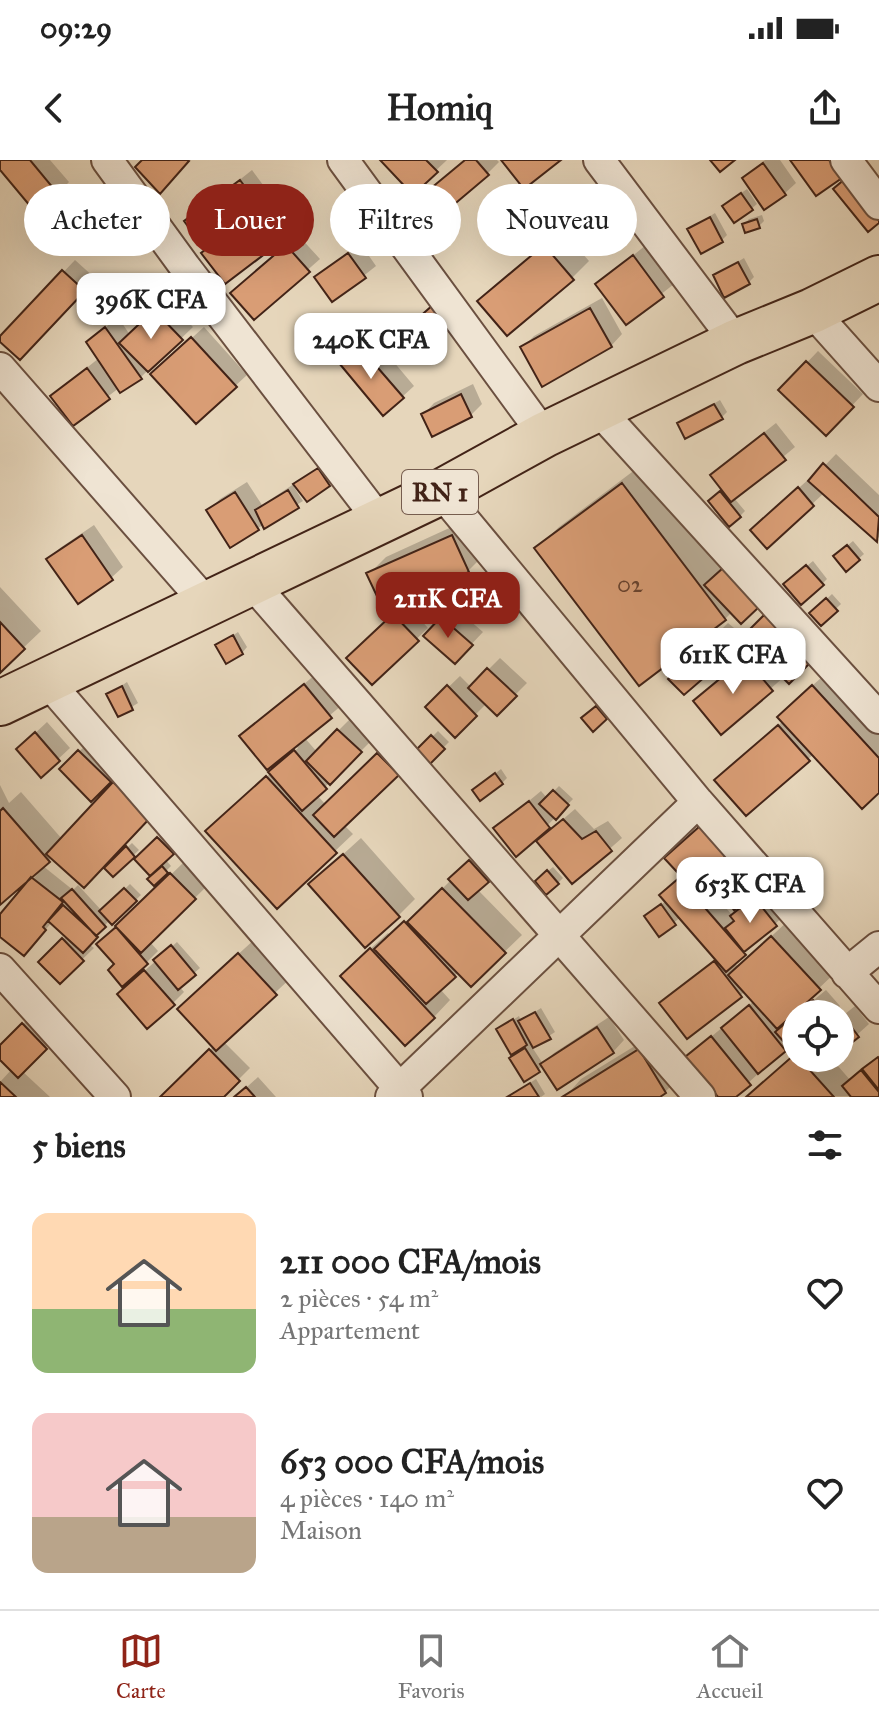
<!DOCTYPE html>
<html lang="fr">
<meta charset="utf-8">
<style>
body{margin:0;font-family:"IM FELL Great Primer",serif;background:#f6f6f6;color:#222;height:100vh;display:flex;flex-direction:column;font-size:30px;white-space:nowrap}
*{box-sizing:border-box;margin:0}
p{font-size:26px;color:#767676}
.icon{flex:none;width:44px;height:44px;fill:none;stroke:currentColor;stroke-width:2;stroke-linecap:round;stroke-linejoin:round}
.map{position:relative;height:937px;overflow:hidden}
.side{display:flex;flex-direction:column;background:#fff;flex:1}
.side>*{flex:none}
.hud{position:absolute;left:24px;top:24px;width:832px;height:72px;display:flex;gap:16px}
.tools{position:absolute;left:782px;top:840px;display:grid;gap:16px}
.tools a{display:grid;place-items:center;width:72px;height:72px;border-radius:50%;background:#fff;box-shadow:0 8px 32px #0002;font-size:40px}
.price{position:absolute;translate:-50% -68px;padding:0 18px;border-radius:16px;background:#fff;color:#222;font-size:26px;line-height:52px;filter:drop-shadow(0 2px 4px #0008)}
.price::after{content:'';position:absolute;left:50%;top:48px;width:24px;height:18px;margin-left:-12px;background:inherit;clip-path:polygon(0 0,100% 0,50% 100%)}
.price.active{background:#8f2418;color:#fff}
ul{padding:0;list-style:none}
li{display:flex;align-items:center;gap:24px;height:200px;padding:0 32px}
li span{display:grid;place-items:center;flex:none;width:224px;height:160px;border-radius:16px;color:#555}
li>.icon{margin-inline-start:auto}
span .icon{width:96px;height:96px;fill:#fffc;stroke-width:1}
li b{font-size:34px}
h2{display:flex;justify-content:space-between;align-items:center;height:96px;padding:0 32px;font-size:34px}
.chip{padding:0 28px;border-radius:36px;background:#fff;box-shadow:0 8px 32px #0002;font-size:28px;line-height:72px}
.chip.active{background:#8f2418;color:#fff}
.status{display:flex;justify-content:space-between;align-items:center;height:56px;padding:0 40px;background:#fff;direction:ltr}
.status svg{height:22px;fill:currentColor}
header{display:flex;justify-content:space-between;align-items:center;height:104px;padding:0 32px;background:#fff;font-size:36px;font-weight:700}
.tabs{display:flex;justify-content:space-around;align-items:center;height:112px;border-top:2px solid #e0e0e0;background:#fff;font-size:22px;color:#767676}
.tabs a{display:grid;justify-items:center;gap:4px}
.tabs .active{color:#8f2418}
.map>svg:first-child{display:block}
.shadow{fill:#0003}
.building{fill:#d99d75;stroke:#422317;stroke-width:2}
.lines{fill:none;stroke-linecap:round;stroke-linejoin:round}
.street-casing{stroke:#6b5040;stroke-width:34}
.highway-casing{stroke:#422317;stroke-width:48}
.street{stroke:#efe4d3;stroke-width:30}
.highway{stroke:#e6d6bb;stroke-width:44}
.labels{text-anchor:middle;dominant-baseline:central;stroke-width:6;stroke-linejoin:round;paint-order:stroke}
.number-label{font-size:24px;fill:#68422e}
.shield{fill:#efe4d3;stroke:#765d4f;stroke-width:2}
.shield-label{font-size:26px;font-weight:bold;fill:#422317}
</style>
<div class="status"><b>09:29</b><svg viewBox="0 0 49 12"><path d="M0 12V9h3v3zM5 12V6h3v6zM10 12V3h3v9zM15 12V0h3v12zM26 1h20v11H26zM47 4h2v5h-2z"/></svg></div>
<header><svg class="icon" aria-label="back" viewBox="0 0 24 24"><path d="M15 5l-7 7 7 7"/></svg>Homiq<svg class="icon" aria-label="share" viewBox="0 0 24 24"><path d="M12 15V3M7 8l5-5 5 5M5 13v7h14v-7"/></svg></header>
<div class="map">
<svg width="879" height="937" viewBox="0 0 879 937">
<rect width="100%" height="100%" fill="#e6d6bb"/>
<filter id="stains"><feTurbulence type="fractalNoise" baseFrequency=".0025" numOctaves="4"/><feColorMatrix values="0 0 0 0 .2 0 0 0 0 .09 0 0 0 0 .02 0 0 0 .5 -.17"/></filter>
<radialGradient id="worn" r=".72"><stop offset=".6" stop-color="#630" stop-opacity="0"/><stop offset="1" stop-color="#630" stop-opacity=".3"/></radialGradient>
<path class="shadow" d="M0 0H50L69 22 58 33 0 7Z
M383 0H447L413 32Z
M465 0H497L499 2 487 14Z
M765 0H780L796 23 784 34 744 18Z
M252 10 266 29 255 41 187 62Z
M117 18 125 29 114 41 62 64Z
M747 29 757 44 751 49 730 41Z
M271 40 292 68 225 121 204 93Z
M715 53 727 75 722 80 690 69Z
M762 55 764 61 759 66 744 64 749 59Z
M562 70 589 101 572 118 497 125Z
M298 75 320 99 254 157 244 122Z
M360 83 376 106 333 140 316 118Z
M646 85 674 124 626 162 598 124Z
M744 98 754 117 749 122 715 116Z
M75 100 95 118 31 186 0 179Z
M602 138 622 174 611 186 522 188 534 176Z
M167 140 193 167 141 217 119 228 73 263 52 236 99 198 88 182 118 157 130 175Z
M204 167 247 215 196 262 164 203Z
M372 176 414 226 402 237 353 192Z
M818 191 863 234 826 273 781 230Z
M473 224 482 244 471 255H423L434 243Z
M720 240 727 252 722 257 679 264Z
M776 263 795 287 734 338 745 351 740 356 711 341 724 329V304Z
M836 294 879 335V377L877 379 824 333 767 386 764 359 810 318 812 319Z
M644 303 725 408 732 452 725 459 537 388 559 367Z
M324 304 334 319 329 324 297 325 294 327 303 341 258 368 209 350 220 339 247 322 262 345Z
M469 359 485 394 468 411 369 414 386 397Z
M94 365 123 407 111 418 49 399 60 388Z
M853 381 864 394 847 409 841 391Z
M813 401 827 419 822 424 791 419Z
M0 427 41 471 0 510Z
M832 434 841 444 821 463 812 453Z
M406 444 428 468 372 522 349 498Z
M776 445 785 516 721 572 707 530 757 489 746 478 684 532 671 519 728 463 745 477Z
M454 447 483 472 466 490 426 476Z
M238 472 247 487 242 493 217 486Z
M500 498 527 523 497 553 487 543 455 575 428 547 460 516 471 527Z
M830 510 879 563V631L814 594 808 599 734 604 783 561 796 540Z
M316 514 342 545 304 577 317 592 350 559 372 580 317 635 326 645 390 583 409 602 344 665 353 674 277 746 225 655 298 588 295 585 242 576Z
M127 522 138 543 119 555 108 535Z
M47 562 70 588 41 615 30 578Z
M438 571 449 582 429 602 418 591Z
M91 580 121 609 91 639 61 609Z
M131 607 109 700 111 703 132 683 139 690 113 714 104 705 52 697 43 706 73 730 78 725 102 751 130 724 141 735 112 762 110 760 107 763 89 784 94 788 60 821 41 802 67 776 52 762 35 782 0 774V758L40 711 38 710 0 742V625L9 643 21 632 62 679Z
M501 609 507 618 502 623 480 625Z
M559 626 573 639 544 669 547 673 575 649 594 669 608 661 622 678 573 721 536 678 496 668 541 631 547 638Z
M164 673 177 687 165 699 171 706 154 723 153 716 137 699Z
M361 678 415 739 398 756 328 708Z
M475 696 492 715 477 729 522 775 471 824 459 812 440 829 450 840 434 857 359 799 388 773 391 776 417 751 418 753Z
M728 702 736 714 741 725 737 720 734 723 717 709Z
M183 703 206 727 150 782 158 791 147 802 117 804 99 784Z
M553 707 563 718 558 723 542 716Z
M683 715 699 717 733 756 766 728 787 753 734 802 738 807 789 760 836 812 795 851 797 854 796 885H789L733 937H720L687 897 754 841 745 831 740 836 662 843 717 798 681 757 659 774 652 751 666 741 673 724Z
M256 778 292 817 223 881 250 908 221 937H162L214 886 197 832Z
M177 782 200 808 179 826 184 832 173 843 131 823Z
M826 830 840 846 832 854H797Z
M855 846 869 864 840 890V858Z
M541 848 555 872 532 887 543 904 554 893 609 857 624 880 613 892 543 905 538 910 511 898 519 891 512 892 499 869 519 856 521 861Z
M34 853 57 876 22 911 50 937H0V922L12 909 0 897V887Z
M656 873 682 915 665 932 656 937H565L581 919Z
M796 893V898H831L851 921 879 898V936L748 937Z
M258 917 276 937H236Z
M536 919 545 934 541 937H508Z"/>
<path class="building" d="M0 0H30L59 35 36 53 0 10Z
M142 0H187L189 1 160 34 135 7Z
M380 0H426L438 12 413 35Z
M465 0H476L489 15 419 74 401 53Z
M501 0H561L524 29Z
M710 0H735L720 12Z
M790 0H829L842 18 816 36Z
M763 3 786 35 764 50 742 18Z
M852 13 879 46V63L868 72 833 29Z
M240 20 256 42 201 84 184 61Z
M104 28 115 42 70 78 59 64Z
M741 33 753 50 734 63 722 46Z
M259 49 282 81 225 124 201 93Z
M710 57 723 82 701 94 687 69Z
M757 59 760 68 745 73 742 64Z
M286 85 310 112 254 160 230 133Z
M544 85 574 120 507 176 477 141Z
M348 93 366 118 332 142 314 117Z
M633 95 664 137 626 165 595 124Z
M738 102 750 124 724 138 713 115Z
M62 110 85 131 20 200 0 182V176Z
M434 144 448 160 422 183 408 167Z
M590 148 612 187 542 227 520 187Z
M154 150 183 180 148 212 119 183Z
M105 167 142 219 120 233 86 182Z
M191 177 237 227 196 264 150 214Z
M359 186 404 238 383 256 339 203Z
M806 201 854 247 826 276 778 230Z
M87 208 110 239 73 266 50 236Z
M461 234 472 257 432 277 421 254Z
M714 244 723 259 685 279 677 263Z
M764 273 786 300 731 342 710 315Z
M823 303 879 357 877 382 808 321Z
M318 308 330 326 307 342 293 324Z
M622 323 726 460 639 526 534 388Z
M798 327 814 346 767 389 750 370Z
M288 330 299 348 264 369 255 350Z
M720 331 741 357 729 367 708 341Z
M235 332 259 370 230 388 206 350Z
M82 375 113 420 78 444 46 399Z
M452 375 469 412 384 451 366 413Z
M847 385 860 400 846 412 833 396Z
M806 405 824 425 801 445 783 424Z
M723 408 759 447 741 464 704 425Z
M826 438 838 451 821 466 809 453Z
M393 454 419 481 372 525 346 498Z
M764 455 811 502 789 524 742 477Z
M441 457 473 485 455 504 423 476Z
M0 462 25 489 0 513Z
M715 473 736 490 684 535 668 519Z
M233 475 243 494 226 504 215 485Z
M745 498 773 531 721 575 693 541Z
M487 508 517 536 497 556 468 528Z
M304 524 332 558 267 610 239 576Z
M447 525 477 556 455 578 425 547Z
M812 525 879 598V633L862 649 777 557Z
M122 526 133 550 118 557 106 534Z
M596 546 607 559 593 572 581 558Z
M778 565 810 601 746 656 714 620Z
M337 569 362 592 330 625 306 601Z
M35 572 60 601 41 618 16 589Z
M431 575 445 589 429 605 415 591Z
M78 590 111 622 91 642 59 609Z
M294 590 327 629 302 651 268 612Z
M377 593 399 615 334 677 313 655Z
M495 613 503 624 480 641 472 630Z
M266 616 337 693 277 749 205 671Z
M113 622 151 657 84 728 46 694Z
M553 630 569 645 556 660 539 644Z
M529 641 550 668 516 697 493 668Z
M3 648 50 702 0 745V651Z
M563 659 582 679 596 671 612 691 572 724 536 681Z
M700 666 727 695 691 727 664 698Z
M157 677 174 694 150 716 134 699Z
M126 686 135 697 113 717 104 708Z
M343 694 400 757 365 788 308 724Z
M469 700 489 722 468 740 448 719Z
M162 706 168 713 154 726 147 719Z
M722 706 735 725 721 733 709 714Z
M744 706 761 728 734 750 724 737 739 725 731 716Z
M547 710 559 724 546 735 535 721Z
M170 713 196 739 141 793 115 766Z
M31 717 63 742 43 767 46 770 24 796 0 777V754Z
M679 718 746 795 726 812 659 735Z
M124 728 137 741 112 765 99 751Z
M442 728 506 793 471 827 407 762Z
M72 729 106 767 96 776 61 738Z
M754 737 777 766 744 792 725 768 734 761 730 756Z
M661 744 676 765 659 777 644 756Z
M63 745 98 777 83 793 48 761Z
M404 761 456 817 426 844 374 789Z
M116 767 148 804 122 827 108 810 114 804 96 784Z
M771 776 821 830 777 869 728 815Z
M62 778 84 801 60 824 38 802Z
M171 785 196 815 178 830 153 800Z
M370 788 435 858 405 886 340 816Z
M238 793 277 835 216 891 177 849Z
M714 801 742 837 687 879 659 843Z
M144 810 175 845 147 869 117 834Z
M813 840 826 854H796Z
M749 845 786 891 758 914 721 868Z
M535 852 551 879 533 888 518 861Z
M796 854V888L792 891 775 872Z
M843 856 859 877 840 892V858Z
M513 859 527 885 511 895 496 869Z
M22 863 47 889 18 918 0 900V885Z
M597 867 614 893 557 930 540 904Z
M711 876 751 925 736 937H718L685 897Z
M525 888 540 912 524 922 509 898Z
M209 889 240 921 224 937H160Z
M639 889 666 933 660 937H562Z
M795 894 796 898H799L834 937H746Z
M878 897 879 898V930L862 909Z
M817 898H832L823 906Z
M861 910 879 932V937H851L842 926Z
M0 922 16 937H0Z
M530 923 539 937H507Z
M246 927 255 937H234Z"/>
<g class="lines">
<g class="street-casing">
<path id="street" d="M107 0 185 107 379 360
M343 0 544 275
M599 0 736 182
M846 0 879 44
M812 151 879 226
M0 208 208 445
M598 249 879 558
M441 332 698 642 879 848
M251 422 700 937
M48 522 407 937
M0 809 115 937
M847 813 879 787
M391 937 698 642"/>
</g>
<g class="highway-casing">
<path id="highway" d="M0 543 441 332 544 275 736 182 812 151 879 118"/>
</g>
<use href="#street" class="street"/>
<use href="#highway" class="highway"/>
</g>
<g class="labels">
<g class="number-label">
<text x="630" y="424">02</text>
</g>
<rect class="shield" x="402" y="310" width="76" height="44" rx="6"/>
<g class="shield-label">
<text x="440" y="332">RN 1</text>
</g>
</g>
<rect width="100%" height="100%" filter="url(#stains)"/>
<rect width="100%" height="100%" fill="url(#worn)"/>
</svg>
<div class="tools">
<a><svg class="icon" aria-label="locate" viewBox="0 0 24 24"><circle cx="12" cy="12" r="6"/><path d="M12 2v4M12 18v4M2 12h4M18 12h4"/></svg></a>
</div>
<b class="price" style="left:151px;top:181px">396K CFA</b>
<b class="price" style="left:371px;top:221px">240K CFA</b>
<b class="price active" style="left:448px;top:480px">211K CFA</b>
<b class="price" style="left:733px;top:536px">611K CFA</b>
<b class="price" style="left:750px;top:765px">653K CFA</b>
<div class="hud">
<a class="chip">Acheter</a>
<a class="chip active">Louer</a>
<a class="chip">Filtres</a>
<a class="chip">Nouveau</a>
</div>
</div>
<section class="side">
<h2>5 biens<svg class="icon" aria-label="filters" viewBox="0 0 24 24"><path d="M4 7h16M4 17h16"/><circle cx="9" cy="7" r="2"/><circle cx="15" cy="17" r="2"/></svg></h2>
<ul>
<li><span style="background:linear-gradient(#ffd9b3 60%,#8fb573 0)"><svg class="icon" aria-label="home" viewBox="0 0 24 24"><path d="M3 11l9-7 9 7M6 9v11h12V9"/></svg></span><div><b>211 000 CFA/mois</b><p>2 pièces · 54 m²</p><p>Appartement</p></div><svg class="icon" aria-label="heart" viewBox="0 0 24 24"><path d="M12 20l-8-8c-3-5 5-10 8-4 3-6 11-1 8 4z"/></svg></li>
<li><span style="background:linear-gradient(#f6c9c9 65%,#b9a48a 0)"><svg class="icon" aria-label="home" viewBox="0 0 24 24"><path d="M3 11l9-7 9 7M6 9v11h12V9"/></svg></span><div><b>653 000 CFA/mois</b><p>4 pièces · 140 m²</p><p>Maison</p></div><svg class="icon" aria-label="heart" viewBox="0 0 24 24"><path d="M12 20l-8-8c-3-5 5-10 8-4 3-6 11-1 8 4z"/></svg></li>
</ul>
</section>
<nav class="tabs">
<a class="active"><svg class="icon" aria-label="map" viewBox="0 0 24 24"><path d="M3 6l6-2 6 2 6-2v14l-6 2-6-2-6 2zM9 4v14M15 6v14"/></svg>Carte</a>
<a><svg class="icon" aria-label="saved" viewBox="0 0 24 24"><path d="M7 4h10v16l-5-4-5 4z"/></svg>Favoris</a>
<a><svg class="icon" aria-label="home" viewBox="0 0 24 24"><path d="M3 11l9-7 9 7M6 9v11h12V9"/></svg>Accueil</a>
</nav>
